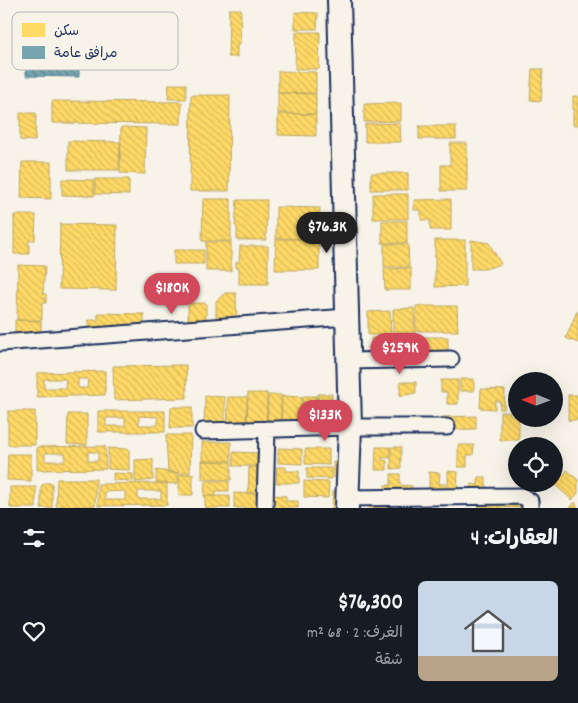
<!DOCTYPE html>
<html lang="ar">
<meta charset="utf-8">
<style>
body{margin:0;font-family:Dekko,"Playpen Sans Arabic",sans-serif;background:#20242c;color:#f1f3f6;direction:rtl;height:100vh;display:flex;flex-direction:column;font-size:19px;white-space:nowrap}
*{box-sizing:border-box;margin:0}
p{font-size:16px;color:#9ea1a6}
.icon{flex:none;width:28px;height:28px;fill:none;stroke:currentColor;stroke-width:2;stroke-linecap:round;stroke-linejoin:round}
.map{position:relative;height:508px;overflow:hidden;direction:ltr}
.sheet{display:flex;flex-direction:column;background:#171b24;flex:1}
.sheet>*{flex:none}
.needle{width:32px;rotate:271deg}
.controls{position:absolute;left:508px;top:372px;display:grid;gap:10px}
.controls a{display:grid;place-items:center;width:55px;height:55px;border-radius:50%;background:#171b24;box-shadow:0 5px 20px #0002;font-size:25px}
.price{position:absolute;translate:-50% -42px;padding:0 11px;border-radius:18px;background:#d1495b;color:#fff;font-size:16px;line-height:32px;filter:drop-shadow(0 1px 2px #0008)}
.price::after{content:'';position:absolute;left:50%;top:30px;width:15px;height:11px;margin-left:-8px;background:inherit;clip-path:polygon(0 0,100% 0,50% 100%)}
.price.on{background:#222;color:#fff}
ul{padding:0;list-style:none}
li{display:flex;align-items:center;gap:15px;height:125px;padding:0 20px}
li span{display:grid;place-items:center;flex:none;width:140px;height:100px;border-radius:8px;color:#555}
li>.icon{margin-inline-start:auto}
span .icon{width:60px;height:60px;fill:#fffc;stroke-width:1}
li b{font-size:21px}
h2{display:flex;justify-content:space-between;align-items:center;height:60px;padding:0 20px;font-size:21px}
.map>svg:first-child{display:block}
.homes{fill:url(#homes-back-hatch);stroke:#bba664;fill-rule:evenodd}
.public{fill:url(#public-back-hatch);stroke:#5b8297}
.lines{fill:none;stroke-linecap:round;stroke-linejoin:round}
.street-casing{stroke:#1b2f5e;stroke-width:19}
.secondary-casing{stroke:#1b2f5e;stroke-width:26}
.street{stroke:#f7f3e8;stroke-width:15}
.secondary{stroke:#f7f3e8;stroke-width:22}
.key{fill:#f7f3e8;stroke:#b5b8bf;stroke-width:1}
.key-label{font-size:14px;fill:#1b2f5e}
</style>
<div class="map">
<svg width="578" height="508" viewBox="0 0 578 508">
<defs>
<pattern id="homes-back-hatch" width="6" height="6" patternUnits="userSpaceOnUse" patternTransform="scale(1.25)"><rect width="6" height="6" fill="#ffd966"/><path d="M-1 5l2 2M0 0l6 6M5-1l2 2" fill="none" stroke="#dabb5b"/></pattern>
<pattern id="public-back-hatch" width="6" height="6" patternUnits="userSpaceOnUse" patternTransform="scale(1.25)"><rect width="6" height="6" fill="#76a5af"/><path d="M-1 5l2 2M0 0l6 6M5-1l2 2" fill="none" stroke="#608792"/></pattern>
</defs>
<rect width="100%" height="100%" fill="#f7f3e8"/>
<filter id="ink" filterUnits="userSpaceOnUse"><feTurbulence type="fractalNoise" baseFrequency=".02" numOctaves="2"/><feDisplacementMap in="SourceGraphic" scale="10" xChannelSelector="R" yChannelSelector="G"/><feConvolveMatrix kernelMatrix="1 2 1 2 8 2 1 2 1" color-interpolation-filters="sRGB"/></filter>
<g filter="url(#ink)">
<path class="homes" d="M229 9H241L240 45H237V57H228Z
M295 12 318 13 317 29H295Z
M296 32H320L319 69H295Z
M532 69H543L541 101 530 100Z
M278 71 316 72V93H278Z
M169 84H186V99H168Z
M278 93 316 94V114L278 113Z
M191 95H230L229 191H190Z
M573 96H578V125H573Z
M52 101 182 102 181 124 52 123Z
M401 103V121L364 122V104Z
M20 113H36L35 141 20 140Z
M278 114H316V136L278 135Z
M400 123 401 142H365V124Z
M419 126H456V139H419Z
M121 127 146 128 145 174 120 173Z
M68 141 120 142 119 170H68Z
M450 143H467V191H441V165H450Z
M22 162H51V199L21 198Z
M371 173H408V190H371Z
M62 179 94 180V196L62 195Z
M95 179H129V195L95 194Z
M373 194H408V219H373Z
M203 199H231V241H202Z
M451 199V230H430V220H421V210H414V200Z
M237 200H267L266 240H237V226H235Z
M276 207 320 208 319 223H316V239L276 238Z
M14 215H36L35 240H29V254H14Z
M382 221H407V243H382Z
M60 224 117 225 116 290 59 289Z
M276 239H319V270H275Z
M435 240H465V286L435 287Z
M471 240 489 243 501 264 485 269H471Z
M206 242H231V271H206Z
M384 244H408L409 267H384Z
M240 246H268V284H239V268H236V262H239Z
M174 250H204V264H174Z
M18 265 45 266 43 294H46V303H42V320H17Z
M411 268V290H385L384 269Z
M225 293H236L237 327H216V301Z
M188 303H206V323H188Z
M416 306H457L458 331H416Z
M414 308 415 333H393V309Z
M390 311 391 335H368V312Z
M577 311 578 312V343L566 338Z
M98 313 144 314V334L88 333V320H98Z
M15 320 41 321V334H15Z
M410 337H448V360H411Z
M371 338H407V363L372 364Z
M186 365 187 398 114 400 113 366Z
M105 371V395L37 397V373ZM44 379H66L65 388H44ZM78 379H88L87 388H78Z
M460 379H474V391H460Z
M441 380H458V404H447V392H441Z
M400 382H416V393L400 396Z
M481 389 505 390 504 409H500V401H495V409L480 408Z
M248 393H267L266 433H247Z
M318 394H332L331 431H317Z
M268 395H281V432H267Z
M568 395H578V420H568Z
M205 396 225 397V432H204Z
M282 396 302 397V432H281Z
M303 396H317V433H302Z
M228 397H247L246 435H227Z
M171 407H192V428H170Z
M8 411H35V445H8Z
M98 411H165V432H98ZM139 416 158 417V425H139ZM106 418H125V426H106Z
M500 412H510V415H516V419H519V440H500Z
M68 414H87V445L67 444Z
M476 416V429L432 430 442 421V417Z
M166 435H191L190 473H168Z
M202 442H231V461H202Z
M458 445H474L473 455H467V467H458Z
M105 446 106 469 37 470V447ZM88 452H98V461H88ZM45 453H65V461H45Z
M376 447H390V458H382V460L387 461V470H375Z
M391 447H401V468L391 469Z
M108 448 129 449V470L108 469Z
M278 448 302 449V464L278 463Z
M305 449H329V465L305 464Z
M233 452 257 453V466H233Z
M8 454H31V481L7 480Z
M153 459V480L135 482V460Z
M202 461 231 462V480L202 479Z
M333 462 347 463V477H333Z
M249 467H260V493H248Z
M277 467H286V471H299V483H276Z
M307 468H331V479L307 478Z
M156 470 178 473V484L156 483Z
M554 470 562 477 567 470 578 480V493L572 500 554 484Z
M448 471 458 472 457 495H448Z
M429 472 440 473 439 484H446L445 497 429 496Z
M113 473 133 474V481L113 480Z
M193 474V495H179V475Z
M391 474H400V485L412 486 411 497H385V485H391Z
M478 477H486V495H471V484L478 485Z
M57 479H96L95 506H56Z
M205 481H229V491H216V496H204Z
M304 481 329 482 328 498 304 497Z
M45 483H52V508H41V486Z
M167 483V505L98 506V484ZM125 491V500H105V492ZM138 491H161V499H138Z
M10 487H36V508H10Z
M333 491H346V508H332Z
M234 493 258 494V508H234Z
M274 495 286 496V501H298V508H273Z
M205 496H230V508H205Z
M575 502 578 508H570Z
M479 505 521 506V508H479Z
M369 507H392V508H369Z"/>
<path class="public" d="M26 35 79 36V77L26 76Z"/>
<g class="lines">
<g class="street-casing">
<path id="street" d="M0 343 347 317
M348 361 451 359
M203 431 350 427H447
M347 498 522 496 530 501V508
M265 508 267 429"/>
</g>
<g class="secondary-casing">
<path id="secondary" d="M339 0 350 427 347 508"/>
</g>
<use href="#street" class="street"/>
<use href="#secondary" class="secondary"/>
</g>
</g>
<rect x="12" y="12" width="166" height="58" rx="8" class="key"/>
<rect x="22" y="23" width="23" height="14" fill="#ffd966"/>
<rect x="22" y="46" width="23" height="13" fill="#76a5af"/>
<g class="key-label">
<text x="54" y="35">سكن</text>
<text x="54" y="57">مرافق عامة</text>
</g>
</svg>
<div class="controls">
<a><svg class="needle" viewBox="-14 -14 28 28"><path d="M0-13l5 13h-10z" fill="#e53935"/><path d="M0 13l5-13h-10z" fill="#9ea1a6"/></svg></a>
<a><svg class="icon" aria-label="locate" viewBox="0 0 24 24"><circle cx="12" cy="12" r="6"/><path d="M12 2v4M12 18v4M2 12h4M18 12h4"/></svg></a>
</div>
<b class="price on" style="left:327px;top:254px">$76.3K</b>
<b class="price" style="left:172px;top:315px">$180K</b>
<b class="price" style="left:400px;top:375px">$259K</b>
<b class="price" style="left:325px;top:442px">$133K</b>
</div>
<section class="sheet">
<h2>العقارات: 4<svg class="icon" aria-label="filters" viewBox="0 0 24 24"><path d="M4 7h16M4 17h16"/><circle cx="9" cy="7" r="2"/><circle cx="15" cy="17" r="2"/></svg></h2>
<ul>
<li><span style="background:linear-gradient(#c9d6e8 75%,#b9a48a 0)"><svg class="icon" aria-label="home" viewBox="0 0 24 24"><path d="M3 11l9-7 9 7M6 9v11h12V9"/></svg></span><div><b>$76,300</b><p>الغرف: 2 · 68 m²</p><p>شقة</p></div><svg class="icon" aria-label="heart" viewBox="0 0 24 24"><path d="M12 20l-8-8c-3-5 5-10 8-4 3-6 11-1 8 4z"/></svg></li>
</ul>
</section>
